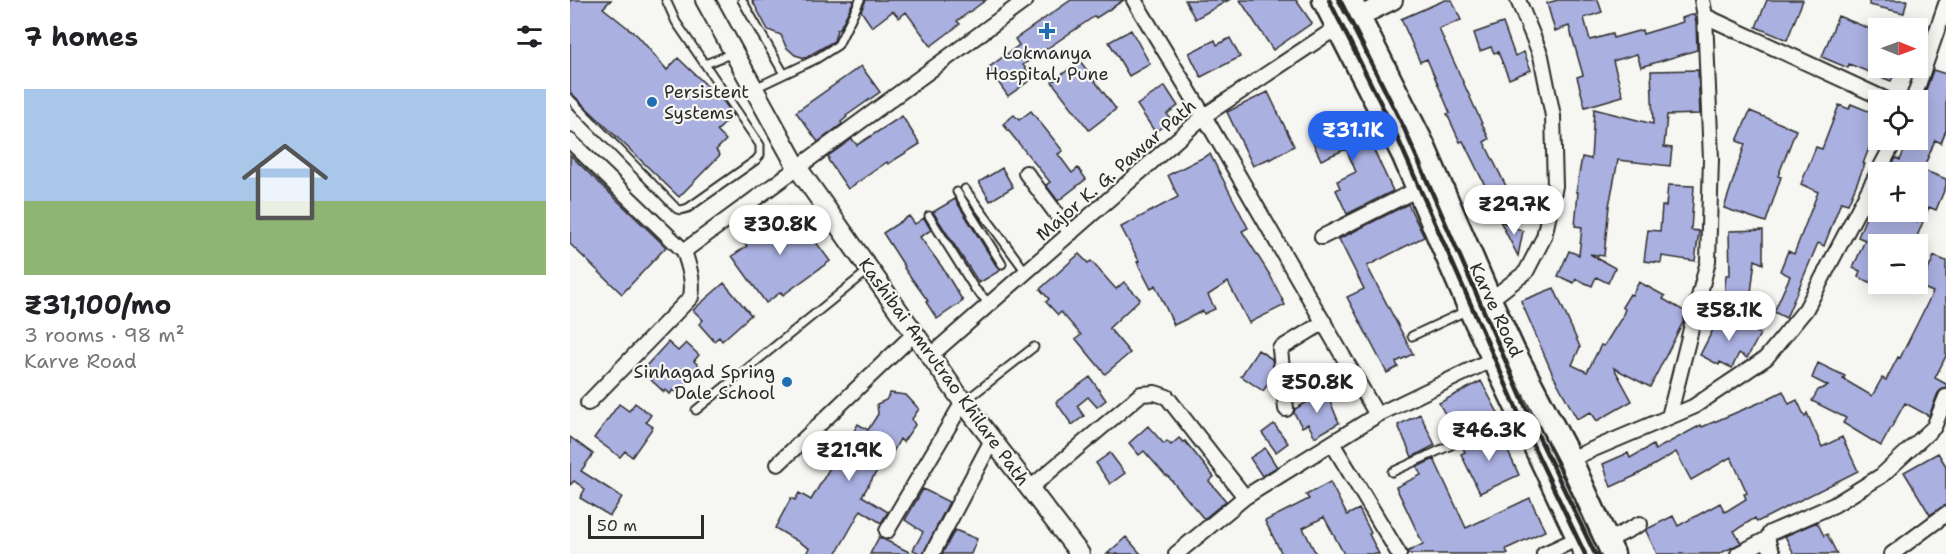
<!DOCTYPE html>
<meta charset="utf-8">
<style>
body{margin:0;font-family:"Shantell Sans",sans-serif;background:#f6f6f6;color:#202124;height:100vh;display:flex;flex-direction:column;font-size:22px;white-space:nowrap}
*{box-sizing:border-box;margin:0}
p{font-size:20px;color:#757577}
.icon{flex:none;width:33px;height:33px;fill:none;stroke:currentColor;stroke-width:2;stroke-linecap:round;stroke-linejoin:round}
.map{position:relative;flex:1;overflow:hidden}
.drawer{display:flex;flex-direction:column;background:#fff;width:570px}
.drawer>*{flex:none}
.needle{width:39px;rotate:91deg}
.fabs{position:absolute;left:1298px;top:18px;display:grid;gap:12px}
.fabs a{display:grid;place-items:center;width:60px;height:60px;border-radius:0px;background:#fff;box-shadow:0 3px 15px #0003;font-size:30px}
.scale{position:absolute;left:18px;bottom:15px;width:116px;box-sizing:border-box;padding-left:6px;border:3px solid #2b2b2b;border-top:0;font-size:16px;line-height:21px;white-space:nowrap;color:#2b2b2b;-webkit-text-stroke:4px #f6f6f2;paint-order:stroke}
.price{position:absolute;translate:-50% -51px;padding:0 14px;border-radius:21px;background:#fff;color:#222;font-size:20px;line-height:39px;filter:drop-shadow(0 2px 3px #0008)}
.price::after{content:'';position:absolute;left:50%;top:36px;width:18px;height:14px;margin-left:-9px;background:inherit;clip-path:polygon(0 0,100% 0,50% 100%)}
.price.current{background:#2563eb;color:#fff}
ul{padding:0;list-style:none}
li{display:grid;align-content:center;gap:12px;height:318px;padding:0 24px}
li+li{border-top:2px solid #e0e0e0}
li span{display:grid;place-items:center;height:186px;border-radius:0px;color:#555}
li>.icon{margin-inline-start:auto}
span .icon{width:108px;height:108px;fill:#fffc;stroke-width:1}
li b{font-size:26px}
h2{display:flex;justify-content:space-between;align-items:center;height:72px;padding:0 24px;font-size:26px}
main{display:flex;flex:1;min-height:0}
.map>svg:first-child{display:block}
.building{fill:#aab0e0;stroke:#2b2b2b;stroke-width:1.5}
.lines{fill:none;stroke-linecap:round;stroke-linejoin:round}
.service-casing{stroke:#2b2b2b;stroke-width:11}
.minor-casing{stroke:#2b2b2b;stroke-width:18}
.tertiary-casing{stroke:#2b2b2b;stroke-width:22}
.primary-casing{stroke:#2b2b2b;stroke-width:27}
.service{stroke:#f6f6f2;stroke-width:7}
.minor{stroke:#f6f6f2;stroke-width:14}
.tertiary{stroke:#f6f6f2;stroke-width:18}
.primary{stroke:#f6f6f2;stroke-width:22}
.rail{stroke:#2b2b2b;stroke-width:4.5}
.poi-dot{fill:#1f6fb2;stroke:#f6f6f2;stroke-width:2}
.labels{text-anchor:middle;dominant-baseline:central;stroke-width:4.5;stroke-linejoin:round;paint-order:stroke}
.poi-label{font-size:18px;fill:#2b2b2b;stroke:#f6f6f2}
.street-label{font-size:18px;fill:#2b2b2b;stroke:#f6f6f2}
</style>
<main>
<section class="drawer">
<h2>7 homes<svg class="icon" aria-label="filters" viewBox="0 0 24 24"><path d="M4 7h16M4 17h16"/><circle cx="9" cy="7" r="2"/><circle cx="15" cy="17" r="2"/></svg></h2>
<ul>
<li><span style="background:linear-gradient(#a9c7e8 60%,#8fb573 0)"><svg class="icon" aria-label="home" viewBox="0 0 24 24"><path d="M3 11l9-7 9 7M6 9v11h12V9"/></svg></span><div><b>₹31,100/mo</b><p>3 rooms · 98 m²</p><p>Karve Road</p></div></li>
</ul>
</section>
<div class="map">
<svg width="1376" height="554" viewBox="0 0 1376 554">
<rect width="100%" height="100%" fill="#f6f6f2"/>
<filter id="ink" filterUnits="userSpaceOnUse"><feTurbulence type="fractalNoise" baseFrequency=".0167" numOctaves="2"/><feDisplacementMap in="SourceGraphic" scale="12" xChannelSelector="R" yChannelSelector="G"/><feConvolveMatrix kernelMatrix="1 2 1 2 8 2 1 2 1" color-interpolation-filters="sRGB"/></filter>
<g filter="url(#ink)">
<path class="building" d="M0 0H41L33 8 68 36 97 70 108 58 154 102 163 115 147 131 156 140 146 150 150 155 109 197 0 92Z
M182 0H284L270 28 267 30 264 41 235 58 225 55 216 47 211 35 198 30Z
M296 0H416L387 21 390 24 361 46 336 12 329 18 323 11 302 27 291 11Z
M501 0H554L526 18 525 16 453 65 463 78 438 96 418 68 449 45 445 39Z
M615 0H659L625 19Z
M670 0H726L742 23 703 50Z
M875 0H882L891 20 869 29 919 139 914 142 942 198 945 197 956 220 928 217 923 207 925 206 893 141 890 142 877 114 880 113 857 59 850 62 831 19Z
M988 0H1028L1032 12 1014 18 1020 40 1042 34 1043 38 1072 30 1073 34 1113 22 1112 18 1124 14 1126 22 1127 50 1071 67 1067 54 1043 61 1053 96 1015 107 1007 77 1013 75 999 26 985 31 977 3Z
M1197 0H1233L1217 40 1186 27Z
M1299 0H1337L1334 13 1299 5Z
M1268 16 1308 32V68H1327L1321 81 1279 64 1278 68 1252 57Z
M933 23 945 56 954 52 961 70 939 79 928 52 924 53 921 47 910 51 904 33Z
M561 30 580 64 559 76 539 42Z
M660 38 670 57 631 77 619 53 645 40 647 45Z
M510 61 546 109 519 130 482 82Z
M291 66 310 92 276 116 277 117 271 122 272 124 248 142 226 112Z
M1128 70 1130 114 1097 115 1094 147 1102 148 1100 166 1048 160 1039 206 1034 256 1020 254 1045 268 1038 283 1026 277 1022 286 1006 279 1004 283 988 276 999 251 1009 255 1012 227 1005 226 1008 192H1006L1012 157 1021 159 1024 109 1083 124 1081 71Z
M1363 70 1376 74V130L1371 143 1365 140 1353 170 1376 179V186L1366 210 1359 207 1344 244H1308V273L1304 284 1288 277 1290 271 1283 268 1295 240 1288 237 1298 212H1322L1347 222V172H1318L1326 158 1330 160 1339 140H1347V116Z
M595 86 608 106 597 114 602 120 585 132 567 105Z
M698 92 724 146 700 160V158L683 166 657 112Z
M1281 104 1308 115V124L1293 164H1295L1278 204 1271 202 1254 246 1248 243 1216 318 1204 312 1220 276 1210 271 1218 251 1224 254 1248 192 1231 184 1246 147 1252 149 1269 105 1279 109Z
M461 111 493 151 488 154 502 173 508 168 516 179 488 201 476 185 480 182 433 124 444 115 449 120Z
M1180 111 1226 130 1208 176 1211 177 1196 222 1154 208 1175 144 1167 141Z
M786 112 823 191 777 214 766 190 770 188 767 181 786 172 776 149 751 160 739 134Z
M332 116 350 144 318 164 317 162 278 189 258 160 259 158 258 156 282 139 287 145Z
M640 154 678 228 672 231 700 275 715 305 679 323 658 282 638 295 645 309 634 314 633 311 604 325 585 285 581 289 567 262 569 261 551 227 608 197 598 175Z
M0 155 96 247 52 294 0 244Z
M432 168 443 187 420 201 409 182Z
M1098 185 1124 186 1121 230 1129 231 1125 261 1092 256 1091 263 1074 261 1078 230 1090 231 1092 206H1096Z
M385 199 427 267 431 270 409 283 363 212Z
M838 204 854 237 797 266 843 354 826 362 828 367 817 373 777 297 794 289 769 239Z
M220 207 260 261 213 295 211 292 196 303 162 256 177 246 173 242Z
M339 216 345 224 354 218 361 230 350 237 372 267 393 301 367 319 356 302 358 301 334 268 335 267 313 233Z
M930 221 953 231 948 256Z
M1193 230V264L1185 260 1180 301 1154 299 1156 275H1160L1159 231Z
M509 254 518 263 521 261 546 289 554 282 570 299 539 328 560 353 535 374 506 339 511 335 491 312 488 315 476 302 479 299 470 289Z
M1364 256 1376 261V356L1365 378 1376 384V388L1371 390 1368 393 1359 416 1335 403 1311 446 1273 423 1276 418 1242 401 1248 390 1258 386 1242 378 1248 363 1275 376 1273 379 1302 396 1312 378 1316 380 1328 357 1330 358 1363 292 1351 287Z
M1069 282 1095 296 1093 299 1116 312 1113 322 1080 387 1044 368 1062 401 1027 421 1021 412 1007 419 983 375 951 301 984 288 1010 347 1002 365 1017 372 1031 345 1034 346 1052 317 1055 309 1052 307 1060 294 1062 295Z
M154 283 181 315 152 341 149 337 144 341 129 324 133 320 123 310Z
M1151 314 1190 334 1177 358 1169 353 1162 368 1150 362 1149 365 1130 355Z
M98 342 108 351 116 343 129 355 124 361 130 367 107 393 103 390 100 394 96 390 94 392 81 380 86 375 76 366Z
M688 350 702 359 704 375 693 391 671 376Z
M520 377 536 400 527 407 518 397 507 406 514 416 502 425 486 402Z
M911 381 928 413 921 417 923 420 887 436 869 403Z
M756 391 769 423 745 437 738 424 732 427 724 413 725 409Z
M1213 391 1219 404 1227 400 1235 417 1237 413 1252 447 1272 437 1288 471 1187 522 1185 518 1164 531 1171 543 1149 554H1087L1076 531 1077 529 1103 516 1108 526 1150 503 1155 512 1176 499 1174 494 1177 493 1161 457 1121 480 1106 452 1067 475 1041 487 1033 464 1058 453 1060 458 1083 445 1085 450 1131 425 1132 427 1191 402Z
M320 393 336 395 349 409 342 419 345 425 333 442 330 439 318 461 314 459 292 496 318 512 311 523 291 510 266 554H236L239 548 205 528 221 498 225 500 229 493 241 500 262 464 264 466 288 424 298 430 308 414 307 404 316 400Z
M65 403 81 415 76 422 83 427 62 457 55 451 50 457 24 438 49 404 59 411Z
M850 414 865 445 842 457 828 425Z
M704 424 718 443 706 452 692 433Z
M578 426 594 444 597 441 601 445 609 438 613 442 615 441 644 477 639 481 656 501 634 519 597 475 596 476 574 451 569 455 559 443Z
M928 430 949 475 910 493 891 454 895 452 892 446Z
M0 437 23 454 11 471 52 497 40 516 10 498 15 489 4 481 0 485Z
M695 448 707 467 692 476 680 458Z
M540 453 555 473 540 484 526 463Z
M1368 453 1376 466V505L1360 515 1334 472Z
M864 459 896 528 960 498 975 531 936 549 938 554H838L837 552 853 544 826 487 851 475 847 467Z
M760 482 777 515 789 509 801 533 799 534 809 554H774L754 517 733 528 746 554H712L695 521 739 499 736 495Z
M353 489 379 502 353 554H351L343 550 353 532 335 520Z
M1247 522 1254 536 1257 534 1267 554H1224L1215 536Z
M385 530 407 539 401 554H372Z
M309 537 343 554H300Z
M556 537 571 554H537Z"/>
<g class="lines">
<g class="service-casing">
<path id="service" d="M172 0 214 74
M135 64 163 53
M185 88 246 59 268 45 290 0
M0 99 107 209 111 210 118 208 186 160 190 155V145L106 22 96 0
M395 189 456 272
M387 192 432 264
M359 216 405 289 420 304
M842 336 898 310
M395 401 464 347
M126 410 299 270
M822 472 947 415"/>
</g>
<g class="minor-casing">
<path id="minor" d="M564 0 634 116 807 415
M1135 16 1317 100
M1343 100 1376 4
M0 141 114 251 456 0
M456 173 501 233
M752 237 848 189
M920 300 956 272 974 237 985 186 983 116 971 56 948 0
M360 356 634 116 769 26
M18 403 121 297C124 280 119 267 114 251
M716 409 710 349 754 322
M1099 417 1138 261 1141 159 1135 16 1132 0
M762 443 829 554
M1000 459 1123 407 1196 358 1236 309 1325 140
M208 464 344 334
M459 489 571 394 585 393 597 397 675 497
M317 531 393 402
M1037 541 1070 524
M362 554 422 440
M606 554 675 497 807 415 923 359
M974 554 1009 538
M1168 554 1197 539
M1203 554C1200 547 1195 540 1200 533L1264 505 1311 476 1364 427 1376 397
M1322 554 1376 514"/>
</g>
<g class="tertiary-casing">
<path id="tertiary" d="M135 0 227 167 393 402 510 554
M776 23 823 0"/>
</g>
<g class="primary-casing">
<path id="primary" d="M754 0 833 154 900 309 1016 554
M780 0 853 145 920 300 943 350 1000 459 1043 554"/>
</g>
<use href="#service" class="service"/>
<use href="#minor" class="minor"/>
<use href="#tertiary" class="tertiary"/>
<use href="#primary" class="primary"/>
<path class="rail" d="M759 0 825 132 959 437 1015 554
M770 0 834 128 967 433 1025 554"/>
</g>
</g>
<g class="poi-dot">
<path d="M474 22h6v6h6v6h-6v6h-6v-6h-6v-6h6z"/>
<circle cx="82" cy="102" r="6"/>
<circle cx="217" cy="382" r="6"/>
</g>
<g class="labels">
<g class="poi-label">
<text x="477" y="53">Lokmanya<tspan x="477" dy="21">Hospital, Pune</tspan></text>
<text x="94" y="92" text-anchor="start">Persistent<tspan x="94" dy="21">Systems</tspan></text>
<text x="205" y="372" text-anchor="end">Sinhagad Spring<tspan x="205" dy="21">Dale School</tspan></text>
</g>
<g class="street-label">
<text transform="translate(546 170) rotate(-41)">Major K. G. Pawar Path</text>
<text transform="translate(926 310) rotate(65)">Karve Road</text>
<text transform="translate(374 372) rotate(54)">Kashibai Amrutrao Khilare Path</text>
</g>
</g>
</svg>
<div class="fabs">
<a><svg class="needle" viewBox="-14 -14 28 28"><path d="M0-13l5 13h-10z" fill="#e53935"/><path d="M0 13l5-13h-10z" fill="#757577"/></svg></a>
<a><svg class="icon" aria-label="locate" viewBox="0 0 24 24"><circle cx="12" cy="12" r="6"/><path d="M12 2v4M12 18v4M2 12h4M18 12h4"/></svg></a>
<a>+</a>
<a>−</a>
</div>
<div class="scale">50 m</div>
<b class="price current" style="left:783px;top:162px">₹31.1K</b>
<b class="price" style="left:944px;top:236px">₹29.7K</b>
<b class="price" style="left:210px;top:256px">₹30.8K</b>
<b class="price" style="left:1159px;top:342px">₹58.1K</b>
<b class="price" style="left:747px;top:414px">₹50.8K</b>
<b class="price" style="left:919px;top:462px">₹46.3K</b>
<b class="price" style="left:279px;top:482px">₹21.9K</b>
</div>
</main>
